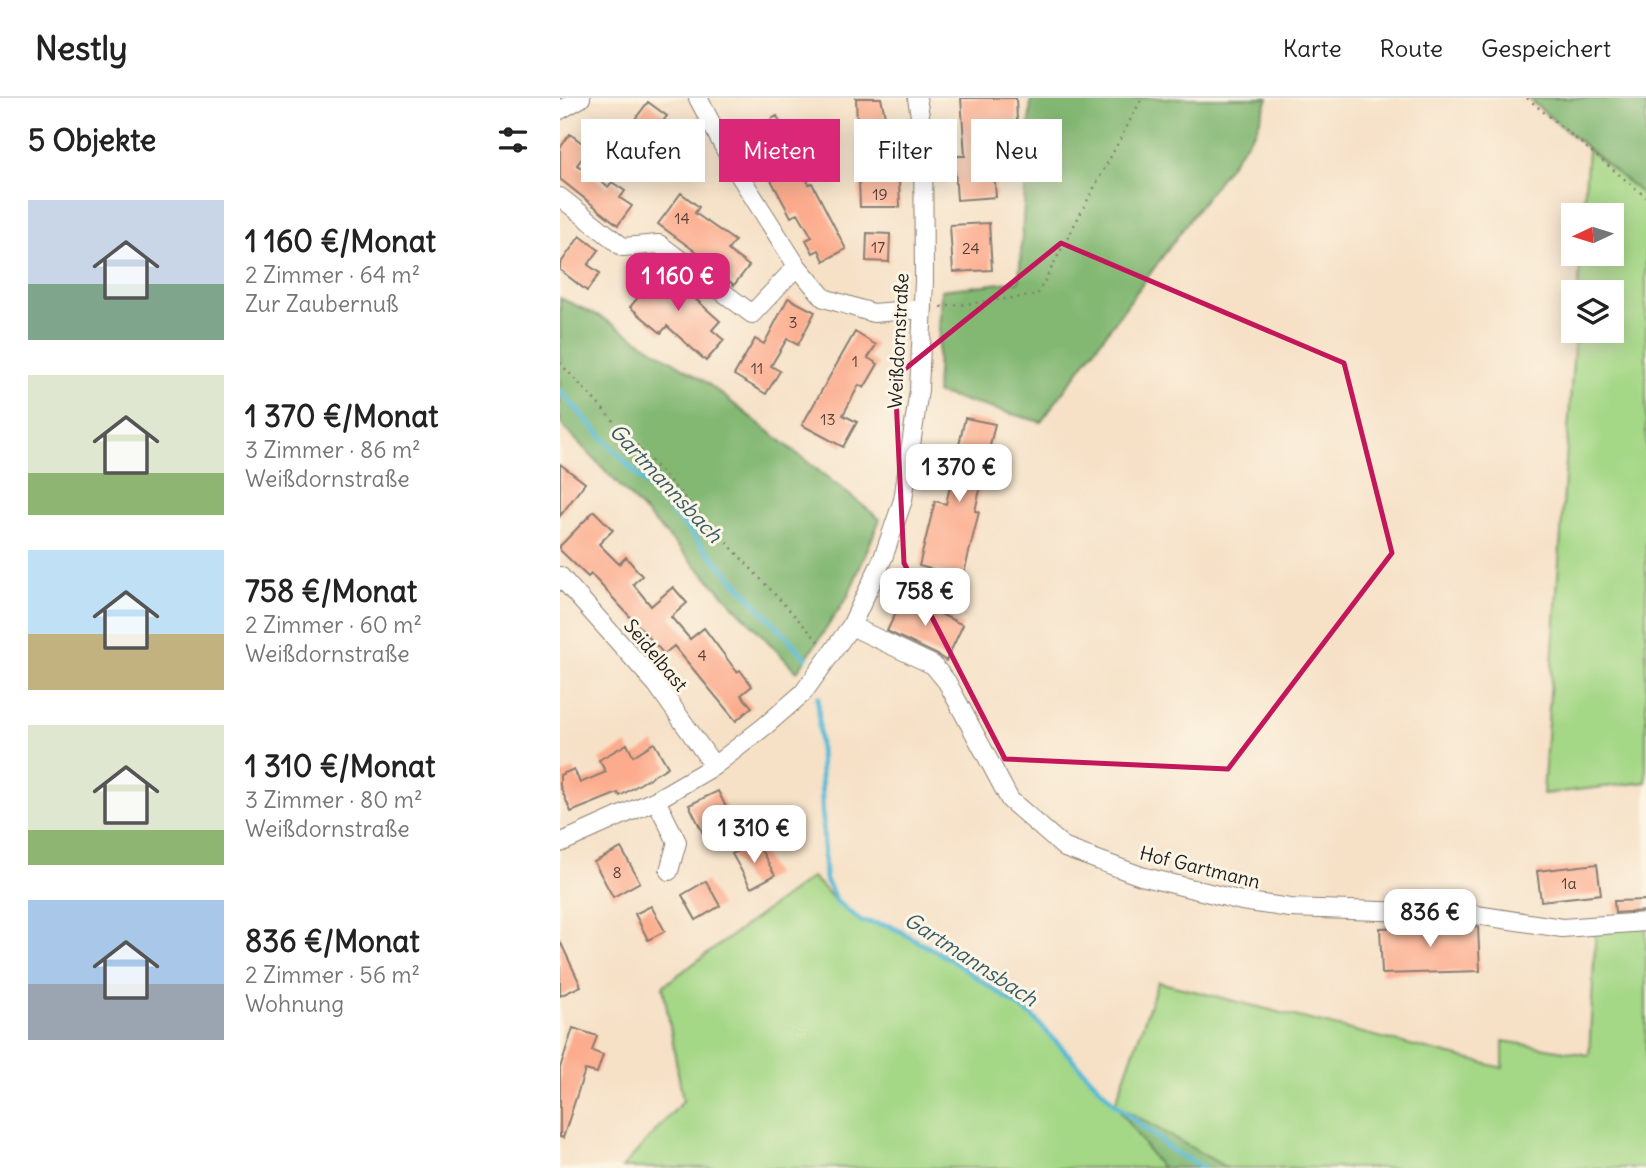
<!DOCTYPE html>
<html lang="de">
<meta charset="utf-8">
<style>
body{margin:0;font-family:Delius,sans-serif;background:#f2f2f2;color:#222;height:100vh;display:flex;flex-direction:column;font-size:26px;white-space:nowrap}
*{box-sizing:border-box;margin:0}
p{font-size:23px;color:#767676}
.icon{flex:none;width:38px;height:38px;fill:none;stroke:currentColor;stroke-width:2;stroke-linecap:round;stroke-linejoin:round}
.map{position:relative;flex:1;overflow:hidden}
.panel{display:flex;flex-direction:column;background:#fff;width:560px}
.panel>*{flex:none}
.hud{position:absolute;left:21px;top:21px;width:665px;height:63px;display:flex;gap:14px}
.needle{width:46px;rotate:266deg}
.buttons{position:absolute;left:1001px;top:105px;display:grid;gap:14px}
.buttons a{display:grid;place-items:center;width:63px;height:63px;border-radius:0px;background:#fff;box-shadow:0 4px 18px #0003;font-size:35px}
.price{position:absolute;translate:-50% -60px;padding:0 16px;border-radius:14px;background:#fff;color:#222;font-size:23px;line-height:46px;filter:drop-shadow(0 2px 4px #0008)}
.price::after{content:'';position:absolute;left:50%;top:42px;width:21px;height:16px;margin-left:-10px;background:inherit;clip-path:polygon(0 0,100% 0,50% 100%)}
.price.on{background:#db2777;color:#fff}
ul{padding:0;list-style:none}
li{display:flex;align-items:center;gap:21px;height:175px;padding:0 28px}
li span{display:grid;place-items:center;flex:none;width:196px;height:140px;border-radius:0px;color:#555}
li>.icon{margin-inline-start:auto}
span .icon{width:84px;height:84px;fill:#fffc;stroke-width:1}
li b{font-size:30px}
h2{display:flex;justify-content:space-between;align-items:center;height:84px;padding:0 28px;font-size:30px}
.chip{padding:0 24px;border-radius:0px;background:#fff;box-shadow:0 4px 18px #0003;font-size:24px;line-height:63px}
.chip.on{background:#db2777;color:#fff}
header{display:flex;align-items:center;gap:42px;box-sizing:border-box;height:98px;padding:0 35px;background:#fff;border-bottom:2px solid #e0e0e0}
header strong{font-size:33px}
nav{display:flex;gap:38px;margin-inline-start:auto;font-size:24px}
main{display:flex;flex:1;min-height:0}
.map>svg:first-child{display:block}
.green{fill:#a4d786;stroke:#607a51;stroke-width:2}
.forest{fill:#83b873;stroke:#506a48;stroke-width:2}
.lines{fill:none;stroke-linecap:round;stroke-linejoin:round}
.stream{stroke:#57bad5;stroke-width:5}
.building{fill:#fcab8c}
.minor-casing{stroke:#897e72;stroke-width:20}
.path{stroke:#897e72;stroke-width:2.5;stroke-dasharray:2 5;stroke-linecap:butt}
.minor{stroke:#fff;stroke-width:18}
.marked{fill:none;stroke:#c2185b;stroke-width:5;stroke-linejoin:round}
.labels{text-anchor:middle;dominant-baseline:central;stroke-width:6;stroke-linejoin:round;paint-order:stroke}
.number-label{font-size:16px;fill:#544038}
.street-label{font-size:19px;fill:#1c1c1c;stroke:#fcf5e5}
.water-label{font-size:21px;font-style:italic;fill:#345b66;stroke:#fcf5e5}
</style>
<header>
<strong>Nestly</strong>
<nav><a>Karte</a><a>Route</a><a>Gespeichert</a></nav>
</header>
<main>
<section class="panel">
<h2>5 Objekte<svg class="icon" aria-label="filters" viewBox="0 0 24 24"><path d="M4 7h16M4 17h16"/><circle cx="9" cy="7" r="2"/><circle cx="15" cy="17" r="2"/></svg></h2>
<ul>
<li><span style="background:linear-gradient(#c9d6e8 60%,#7fa58c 0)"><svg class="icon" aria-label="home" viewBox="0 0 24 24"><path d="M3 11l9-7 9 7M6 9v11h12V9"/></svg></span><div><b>1 160 €/Monat</b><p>2 Zimmer · 64 m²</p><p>Zur Zaubernuß</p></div></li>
<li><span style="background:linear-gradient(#dfe7d0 70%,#8fb573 0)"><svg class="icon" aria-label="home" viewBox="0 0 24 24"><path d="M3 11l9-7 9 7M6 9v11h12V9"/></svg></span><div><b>1 370 €/Monat</b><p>3 Zimmer · 86 m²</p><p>Weißdornstraße</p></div></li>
<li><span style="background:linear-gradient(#bfe0f5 60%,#c2b280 0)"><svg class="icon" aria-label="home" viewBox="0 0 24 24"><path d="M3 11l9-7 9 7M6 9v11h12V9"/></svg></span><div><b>758 €/Monat</b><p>2 Zimmer · 60 m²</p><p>Weißdornstraße</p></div></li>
<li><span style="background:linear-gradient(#dfe7d0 75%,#8fb573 0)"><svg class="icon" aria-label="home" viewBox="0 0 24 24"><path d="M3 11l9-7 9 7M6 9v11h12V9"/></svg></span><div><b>1 310 €/Monat</b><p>3 Zimmer · 80 m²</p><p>Weißdornstraße</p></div></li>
<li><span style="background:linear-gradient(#a9c7e8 60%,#9aa5b1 0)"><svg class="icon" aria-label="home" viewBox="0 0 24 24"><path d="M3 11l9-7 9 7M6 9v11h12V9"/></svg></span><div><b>836 €/Monat</b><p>2 Zimmer · 56 m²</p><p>Wohnung</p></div></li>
</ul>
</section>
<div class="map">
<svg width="1086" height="1070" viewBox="0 0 1086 1070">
<rect width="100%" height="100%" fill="#fcf5e5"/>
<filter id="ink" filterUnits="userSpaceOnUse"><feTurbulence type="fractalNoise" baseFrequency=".0143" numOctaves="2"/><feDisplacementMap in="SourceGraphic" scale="14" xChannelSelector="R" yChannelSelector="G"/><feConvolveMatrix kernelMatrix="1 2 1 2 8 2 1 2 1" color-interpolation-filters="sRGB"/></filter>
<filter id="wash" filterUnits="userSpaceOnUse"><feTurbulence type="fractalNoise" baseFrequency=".00686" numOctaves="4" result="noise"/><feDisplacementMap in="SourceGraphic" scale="28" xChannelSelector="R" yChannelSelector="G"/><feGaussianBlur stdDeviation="1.57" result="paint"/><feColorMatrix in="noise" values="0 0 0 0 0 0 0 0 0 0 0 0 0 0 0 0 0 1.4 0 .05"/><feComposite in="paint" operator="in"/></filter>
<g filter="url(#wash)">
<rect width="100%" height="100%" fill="#f6e1c7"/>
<path class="green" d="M1028 51 1086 99V684L983 696 1015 233H1052V194H1018L1021 156H1052V117H1023Z
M252 779 277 804 301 822 330 828 390 861 471 917 555 1006 598 884 943 970V943L1029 957 1036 827 1086 824V1070H667L557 1008 598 1066 603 1070H62L123 1003 103 888Z"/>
<path class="forest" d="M471 0H708L697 30 481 324 376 295 381 192 459 183Z
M967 0H1086V99Z
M0 200 41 219 146 284 320 421 288 498 237 574 0 325Z
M555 1006 667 1070H603L598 1066Z"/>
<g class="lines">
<path class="stream" d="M0 293 246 560
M258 599 265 780 277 804 301 823 330 828 390 861 471 917 555 1006 613 1053 643 1070"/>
</g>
<g id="blocks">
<path class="building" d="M296 0H321L326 22 327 76H330V83H339L340 109H300Z
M401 0H456L457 23 438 25V30L431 31 436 99 397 102 394 58H405Z
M88 4 107 18 100 27 111 35 96 55 66 33Z
M217 18 230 42 226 44 249 86 252 85 286 151 264 163 259 152 253 155 246 142 252 139 238 115 231 119 204 69 208 67 189 34Z
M10 36 29 50 17 67 48 89 52 84 65 93 60 100 72 108 58 127 0 81V50Z
M121 95 139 109 135 115 175 143 168 152 189 168 174 187 137 158 139 156 98 126Z
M429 125 432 172 393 174 390 127Z
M307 135 330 136 329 164 306 163Z
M20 138 39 152 28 167 40 175 27 193 0 172V166Z
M104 168 124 184 121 188 160 223 152 232 164 242 146 263 107 228 101 235 70 209Z
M228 200 255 214 238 247 227 241 211 268 220 273 206 296 174 277 195 241 204 246Z
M295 234 316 247 308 260 318 266 304 290 299 287 283 317 297 324 283 349 242 327Z
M405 320 435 326 415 413 419 414 403 479 359 468 375 403 386 406Z
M0 366 25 385 0 418Z
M34 413 53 432 39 446 59 466 66 459 82 478 73 486 91 508 113 489 127 505 111 519 130 541 144 530 177 574 180 572 192 588 181 597 192 609 176 623 114 548 104 556 31 476 28 479 0 452V448Z
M344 498 403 527 386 563 378 557 327 533Z
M94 645 108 669 60 698 58 695 11 714 0 688V677L14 671 20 685 46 674 39 662 67 646 73 658Z
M158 693 174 725 145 739 129 707Z
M196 743 215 777 191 790 172 756Z
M61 750 80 784 53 799 34 764Z
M1037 766 1041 796 981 803 977 773Z
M146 783 160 808 136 822 122 797Z
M1086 802V813L1055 815 1054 803Z
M91 808 105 833 88 842 75 816Z
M907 827 918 829 920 873 822 876 820 830Z
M0 843 21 888 0 898Z
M13 930 37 938 32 953 43 957 37 975 25 972 3 1040 0 1039V970Z"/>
</g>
</g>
<g filter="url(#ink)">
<use href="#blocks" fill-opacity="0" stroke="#897e72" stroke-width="2"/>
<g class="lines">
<g class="minor-casing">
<path id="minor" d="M138 0 176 72 237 168 264 200 313 215 363 211
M0 12 21 0
M0 99 63 149 99 146 192 216 237 168
M0 478 97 587 154 668
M291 528 373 567 387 584 450 702 505 750 581 778 682 803 730 810 910 816 1002 830 1086 824
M96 702 117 744 109 773
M0 745 96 702 154 668 205 628 243 595 291 528 323 460 343 402 359 292 364 183 363 36 357 0"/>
</g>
<path class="path" d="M967 0 1086 99
M381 209 477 197 582 0
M0 265 260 545"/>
<use href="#minor" class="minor"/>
</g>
</g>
<path class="marked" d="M501 145 784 265 832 455 668 671 445 661 344 465 335 279Z"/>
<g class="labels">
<g class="number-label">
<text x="320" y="96">19</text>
<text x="122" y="120">14</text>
<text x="318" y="149">17</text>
<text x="411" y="150">24</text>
<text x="233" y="224">3</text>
<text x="295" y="263">1</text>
<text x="197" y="270">11</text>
<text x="268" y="321">13</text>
<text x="142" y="557">4</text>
<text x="57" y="774">8</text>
<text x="1009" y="785">1a</text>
</g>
<g class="street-label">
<text transform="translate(338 243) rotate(-87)">Weißdornstraße</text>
<text transform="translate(96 557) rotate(50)">Seidelbast</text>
<text transform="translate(640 769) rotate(14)">Hof Gartmann</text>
</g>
<g class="water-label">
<text transform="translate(106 385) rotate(47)">Gartmannsbach</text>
<text transform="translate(411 861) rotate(33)">Gartmannsbach</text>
</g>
</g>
</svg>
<div class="buttons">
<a><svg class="needle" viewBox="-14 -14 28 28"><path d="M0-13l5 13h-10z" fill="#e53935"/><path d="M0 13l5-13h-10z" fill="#767676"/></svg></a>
<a><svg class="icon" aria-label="layers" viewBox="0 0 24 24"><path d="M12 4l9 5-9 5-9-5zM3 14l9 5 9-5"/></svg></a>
</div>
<b class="price on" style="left:118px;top:215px">1 160 €</b>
<b class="price" style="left:399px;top:406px">1 370 €</b>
<b class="price" style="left:365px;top:530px">758 €</b>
<b class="price" style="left:194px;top:767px">1 310 €</b>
<b class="price" style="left:870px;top:851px">836 €</b>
<div class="hud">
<a class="chip">Kaufen</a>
<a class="chip on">Mieten</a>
<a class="chip">Filter</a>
<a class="chip">Neu</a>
</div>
</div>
</main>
